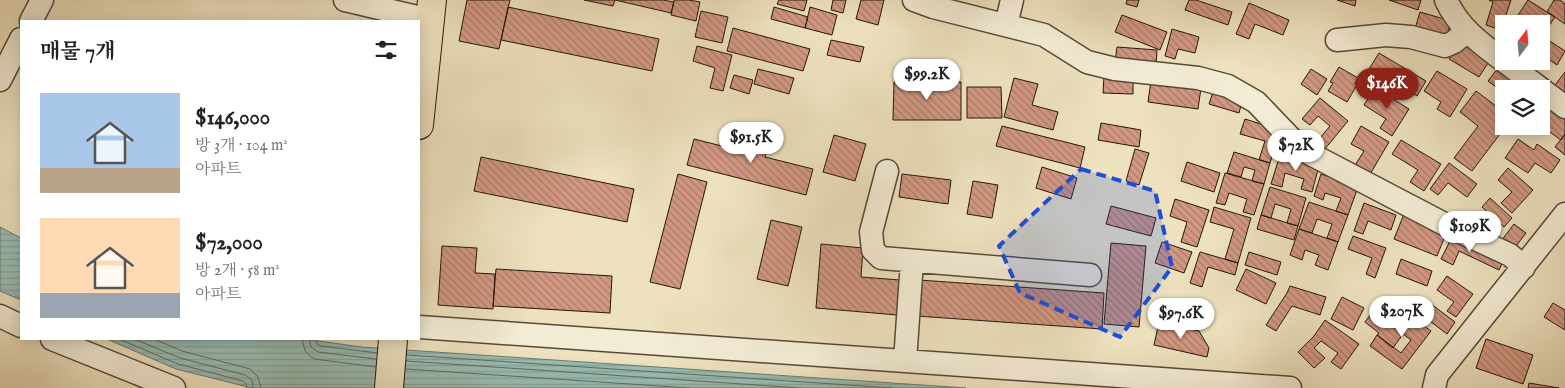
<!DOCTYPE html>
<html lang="ko">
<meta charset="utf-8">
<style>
body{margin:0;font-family:"IM FELL English","Noto Serif KR",serif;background:#f6f6f6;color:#222;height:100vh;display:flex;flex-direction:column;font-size:19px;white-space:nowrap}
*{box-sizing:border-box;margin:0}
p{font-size:16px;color:#767676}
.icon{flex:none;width:28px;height:28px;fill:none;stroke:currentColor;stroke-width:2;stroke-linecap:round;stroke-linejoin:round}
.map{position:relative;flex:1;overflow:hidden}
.sheet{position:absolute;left:20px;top:20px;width:400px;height:320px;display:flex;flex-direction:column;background:#fff;border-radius:0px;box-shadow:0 2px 12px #0003}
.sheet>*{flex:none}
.needle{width:32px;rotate:16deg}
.tools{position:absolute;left:1495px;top:15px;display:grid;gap:10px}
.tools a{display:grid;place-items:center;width:55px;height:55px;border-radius:0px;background:#fff;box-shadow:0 2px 12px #0003;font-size:25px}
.price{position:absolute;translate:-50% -42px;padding:0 11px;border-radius:18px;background:#fff;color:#222;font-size:16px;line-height:32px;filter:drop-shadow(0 1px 2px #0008)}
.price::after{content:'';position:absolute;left:50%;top:30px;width:15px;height:11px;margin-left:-8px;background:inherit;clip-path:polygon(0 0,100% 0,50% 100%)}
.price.active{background:#8f2418;color:#fff}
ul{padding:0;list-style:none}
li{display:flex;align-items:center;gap:15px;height:125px;padding:0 20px}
li span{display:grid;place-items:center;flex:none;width:140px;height:100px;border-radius:0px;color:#555}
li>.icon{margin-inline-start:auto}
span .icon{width:60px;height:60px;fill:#fffc;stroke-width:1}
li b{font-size:21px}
h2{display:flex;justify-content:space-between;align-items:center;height:60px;padding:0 20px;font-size:21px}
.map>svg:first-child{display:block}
.water{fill:url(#water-rules);stroke:#6a7a70}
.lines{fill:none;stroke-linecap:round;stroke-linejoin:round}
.shore{stroke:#5e6a60;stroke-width:1}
.building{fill:url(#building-back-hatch);stroke:#24160c}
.minor-casing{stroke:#564938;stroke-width:25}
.major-casing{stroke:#24160c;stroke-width:30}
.minor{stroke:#f3ecd5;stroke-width:22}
.major{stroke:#ede1be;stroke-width:28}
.marked{fill:#1d4ed8;fill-opacity:0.2;stroke:#1d4ed8;stroke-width:4;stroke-dasharray:10 6;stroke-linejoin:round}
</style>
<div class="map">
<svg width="1565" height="388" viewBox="0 0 1565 388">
<defs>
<pattern id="water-rules" width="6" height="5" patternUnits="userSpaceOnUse" patternTransform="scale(1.25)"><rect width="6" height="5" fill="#99bdb3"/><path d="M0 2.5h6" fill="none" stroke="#84a299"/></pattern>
<pattern id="building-back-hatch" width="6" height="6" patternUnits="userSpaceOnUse" patternTransform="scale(1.25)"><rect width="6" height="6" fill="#d29882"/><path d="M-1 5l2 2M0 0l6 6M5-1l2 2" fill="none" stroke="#aa7b69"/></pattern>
</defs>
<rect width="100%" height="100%" fill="#ede1be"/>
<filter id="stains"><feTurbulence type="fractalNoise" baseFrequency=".004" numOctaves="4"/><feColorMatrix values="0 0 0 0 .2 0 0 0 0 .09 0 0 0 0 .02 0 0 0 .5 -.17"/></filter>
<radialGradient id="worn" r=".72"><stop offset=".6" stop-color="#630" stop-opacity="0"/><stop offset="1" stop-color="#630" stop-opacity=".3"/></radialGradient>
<path class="water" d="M0 227 21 238V300L0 291Z
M107 339H303L362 347 966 388H252L176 369Z"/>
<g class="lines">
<path class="shore" d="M119 339 178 364 243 381 246 384 247 388
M134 339 180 358 245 375 252 380 253 388
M154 339 182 351 250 369 258 377 261 388
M302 339 305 351 314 359 376 367
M309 339 311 347 318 352 376 359
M316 339 317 344 321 346 377 353
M407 355 892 388
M406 361 800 388
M406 369 689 388"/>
</g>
<path class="building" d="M467 0H510L499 49 459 41Z
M584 0H615L613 6Z
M615 0H663L674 2 671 13Z
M674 0H689L700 2 696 21 671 15Z
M779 0H807L804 11 777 4Z
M833 0H846L843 13 831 10Z
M861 0H884L878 25 856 19Z
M1127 0H1139L1137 7 1126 4Z
M1189 0H1196L1232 12 1228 25 1185 10Z
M1337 0H1356L1355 6Z
M1389 0H1421L1418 10Z
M1489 0H1511L1501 30 1486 25 1493 2Z
M1528 0 1555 17 1542 36 1565 51 1557 65 1541 54V24H1530L1518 15Z
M1554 0H1560L1565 4V24L1547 12Z
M1249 3 1289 20 1283 35 1255 24 1249 39 1236 34Z
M508 7 659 39 652 71 501 40Z
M774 7 808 17 805 28 771 19Z
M810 7 837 15 832 35 805 28Z
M701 11 728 17 722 43 695 37Z
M1420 12 1451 21 1445 42 1414 32Z
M1122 15 1167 32 1160 50 1115 32Z
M733 28 810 49 803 71 727 51Z
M1172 29 1199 37 1195 53 1178 49 1175 59 1165 56Z
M831 40 864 47 860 62 827 55Z
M1460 42 1490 60 1479 77 1449 59Z
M697 46 732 55 723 91 710 88 715 68 693 61Z
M1117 47 1157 50 1156 66 1115 62Z
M1379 53 1426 81 1417 96 1380 74 1371 88 1361 82Z
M1501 64 1533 89H1504V93L1488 81Z
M1339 67 1358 78 1355 84 1357 85 1347 102 1328 91 1333 83 1330 82Z
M758 69 794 78 789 94 754 84Z
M1311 69 1327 79 1317 95 1301 84Z
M1437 71 1467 89 1450 117 1437 109 1441 102 1424 91Z
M1565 72V93L1555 85Z
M734 75 753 80 749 94 730 88Z
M1104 76 1133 78V94L1103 93Z
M1014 78 1038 84 1032 105 1058 112 1053 130 1004 117Z
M1151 81 1201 88 1198 109 1148 102Z
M894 82H961V120H893Z
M967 87H1001L1002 118H967Z
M1375 88 1409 109 1392 136 1380 128 1386 119 1364 105Z
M1214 89 1243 98 1239 113 1209 104Z
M1476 91 1504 112V126H1506L1472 171 1454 158 1478 126 1460 112Z
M1320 98 1348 121 1324 150 1316 143 1330 126 1318 116 1310 125 1302 119Z
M1549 108 1565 120V134L1561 140 1547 130 1543 135 1534 128 1535 126H1541V118Z
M1245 119 1280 130 1270 163 1259 160 1265 141 1240 134Z
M1101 123 1141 130 1139 147 1098 140Z
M1002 126 1085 147 1080 168 996 146Z
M1361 126 1389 142 1369 176 1354 167 1364 151 1351 144Z
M747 133 769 138 765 157 813 169 806 195 687 165 694 139 742 151Z
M1565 134V155L1555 147Z
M834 135 866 144 855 181 823 172Z
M1518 139 1534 150 1537 144 1560 160 1551 173 1535 163 1528 173 1505 158Z
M1401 140 1441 164 1424 191 1410 182 1418 170 1392 154Z
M1135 149 1149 153 1139 185 1126 181Z
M1234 152 1270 163 1264 184 1252 181 1255 170 1244 167 1241 177 1227 173Z
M1280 155 1319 166 1312 192 1301 189 1304 179 1285 173 1282 187 1271 184Z
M481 157 634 189 627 222 474 191Z
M1187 162 1220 173 1214 192 1181 181Z
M1449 163 1477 184 1467 197 1448 183 1438 195 1430 189Z
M1042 167 1077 178 1071 199 1036 188Z
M1508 168 1533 190 1512 213 1501 203 1512 192 1498 180Z
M1225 173 1264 184 1254 215 1243 212 1247 199 1229 193 1225 205 1216 203Z
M678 174 707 182 680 289 650 282Z
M902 174 951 180 948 204 899 197Z
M1321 174 1358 187 1348 215 1336 211 1341 198 1325 193 1323 200 1314 196Z
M973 181 998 185 992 218 967 214Z
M1270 187 1306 198 1298 226 1287 223 1291 209 1275 204 1271 218 1261 215Z
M1490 198 1512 218 1504 227 1482 207Z
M1175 199 1209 210 1197 247 1181 242 1187 222 1170 216Z
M1309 202 1348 215 1338 242 1327 238 1332 224 1317 219 1312 233 1299 229Z
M1364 203 1396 215 1391 230 1368 221 1363 234 1354 231Z
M1111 206 1156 218 1151 236 1106 224Z
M1214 207 1251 218 1238 263 1225 259 1234 229 1210 222Z
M1404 214 1447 231 1437 256 1394 239Z
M1261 215 1298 226 1294 240 1257 229Z
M771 220 802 227 788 286 757 279Z
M1514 224 1526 233 1513 250 1501 241Z
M1299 229 1338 242 1328 270 1315 265 1319 255 1305 250 1302 260 1290 255Z
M1453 235 1504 259 1499 270 1459 251 1453 265 1441 259Z
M1353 236 1386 248 1375 278 1366 274 1372 258 1348 249Z
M1162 242 1192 252 1184 273 1155 263Z
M1111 243 1146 246 1139 327 1104 324Z
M821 244 863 248 861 277 900 280 897 315 816 308Z
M442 246 477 248 475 273 495 274 493 309 438 305Z
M1200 252 1238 263 1235 275 1208 267 1202 287 1190 283Z
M1249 252 1281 262 1277 275 1245 265Z
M1401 259 1432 271 1427 286 1396 274Z
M496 269 612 276 610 313 493 306Z
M1246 269 1276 283 1266 304 1236 290Z
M1447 276 1473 294 1456 317 1447 311 1454 302 1437 290Z
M919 280 1104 293 1102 329 916 316Z
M1290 286 1326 297 1320 315 1292 306 1276 331 1266 325 1287 293Z
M1342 297 1364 308 1353 330 1331 319Z
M1553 303 1565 310V330L1544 317Z
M1431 304 1455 322 1447 334 1422 315Z
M1377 306 1391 316 1386 321 1403 334 1393 348 1377 335 1379 333 1365 322Z
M1397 306 1431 331 1402 369 1370 346 1377 335 1401 353 1411 340 1386 321Z
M1325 320 1359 344 1341 369 1331 362 1338 353 1321 341 1314 348 1325 358 1314 368 1298 352 1314 336Z
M1159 322 1199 331 1209 348 1207 357 1154 345Z
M1486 339 1533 355 1523 384 1476 368Z
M1529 383 1559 388H1528Z"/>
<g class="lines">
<g class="minor-casing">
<path id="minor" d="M345 0 430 20
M914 0 933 7 1044 35 1087 62 1115 69 1198 78 1228 86 1256 102 1301 149 1450 227 1510 255 1524 267
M1446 0C1459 28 1480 43 1504 61
M31 21 42 0
M1006 25 1012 0
M1337 40 1386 35 1411 37 1445 46 1454 42 1467 31
M1504 61 1541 89
M0 80 21 39
M1541 89 1565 107
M887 171 871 232 873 250 881 258 1090 275
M0 316 21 326
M419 327 1290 388
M52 339 174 388
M905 361 912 261
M1434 388 1437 375 1565 214"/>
</g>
<g class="major-casing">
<path id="major" d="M419 125 432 0
M389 388 393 339"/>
</g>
<use href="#minor" class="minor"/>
<use href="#major" class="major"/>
</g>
<path class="marked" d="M1081 169 1155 191 1172 267 1120 337 1020 293 999 246Z"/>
<rect width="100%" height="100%" filter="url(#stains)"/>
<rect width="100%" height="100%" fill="url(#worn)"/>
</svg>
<div class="tools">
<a><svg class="needle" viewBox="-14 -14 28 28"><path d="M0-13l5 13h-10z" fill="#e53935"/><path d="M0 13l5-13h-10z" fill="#767676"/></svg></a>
<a><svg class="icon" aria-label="layers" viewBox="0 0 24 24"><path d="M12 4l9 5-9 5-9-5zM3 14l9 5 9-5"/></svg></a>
</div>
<b class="price" style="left:927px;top:101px">$99.2K</b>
<b class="price active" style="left:1387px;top:110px">$146K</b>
<b class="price" style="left:751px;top:164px">$91.5K</b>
<b class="price" style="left:1296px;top:172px">$72K</b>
<b class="price" style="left:1470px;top:253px">$109K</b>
<b class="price" style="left:1402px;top:338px">$207K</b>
<b class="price" style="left:1181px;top:340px">$97.6K</b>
<section class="sheet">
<h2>매물 7개<svg class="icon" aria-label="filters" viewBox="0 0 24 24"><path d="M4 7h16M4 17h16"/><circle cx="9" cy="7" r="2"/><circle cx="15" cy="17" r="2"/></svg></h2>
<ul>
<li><span style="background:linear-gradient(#a9c7e8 75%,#b9a48a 0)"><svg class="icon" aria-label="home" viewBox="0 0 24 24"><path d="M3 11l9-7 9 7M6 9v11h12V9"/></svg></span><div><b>$146,000</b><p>방 3개 · 104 m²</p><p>아파트</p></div></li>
<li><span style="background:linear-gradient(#ffd9b3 75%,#9aa5b1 0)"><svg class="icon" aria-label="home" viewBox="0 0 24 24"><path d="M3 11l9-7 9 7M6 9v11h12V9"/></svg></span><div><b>$72,000</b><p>방 2개 · 58 m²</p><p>아파트</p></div></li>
</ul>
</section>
</div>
